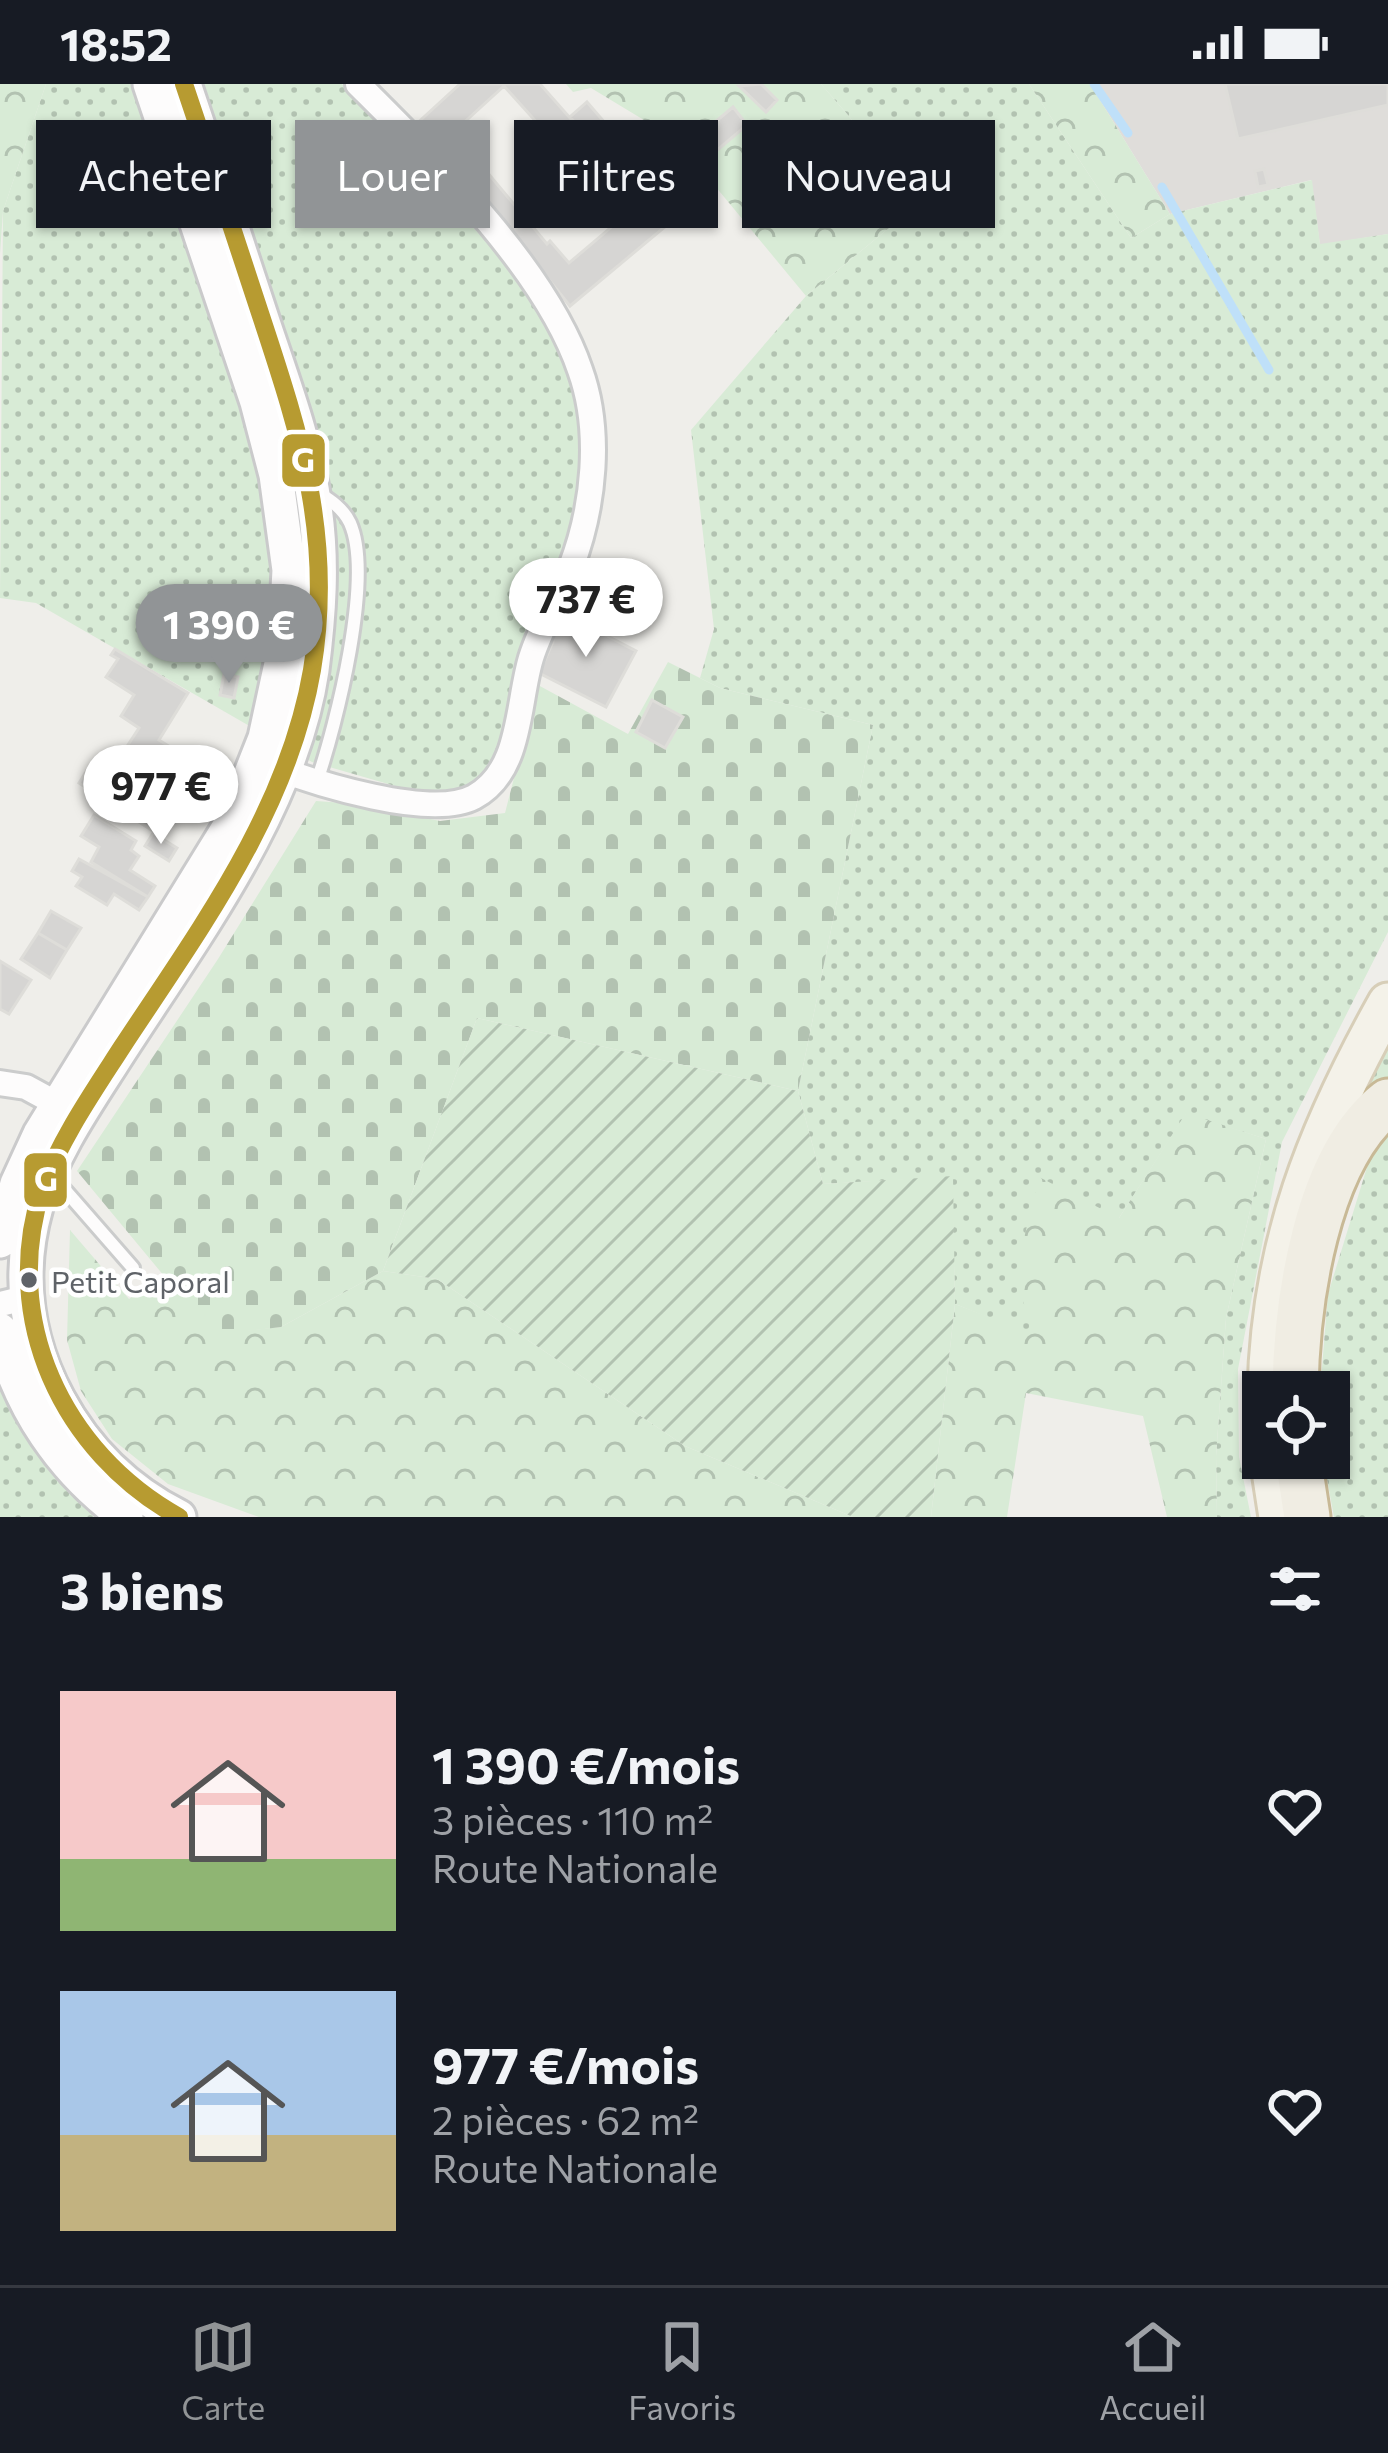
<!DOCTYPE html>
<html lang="fr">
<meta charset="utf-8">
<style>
body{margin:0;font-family:Commissioner,sans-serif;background:#242831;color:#f1f3f6;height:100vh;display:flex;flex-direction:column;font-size:45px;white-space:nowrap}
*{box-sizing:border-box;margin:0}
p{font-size:39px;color:#9ea1a6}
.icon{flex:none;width:66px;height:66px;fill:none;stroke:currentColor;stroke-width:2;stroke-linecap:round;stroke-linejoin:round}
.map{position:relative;height:1433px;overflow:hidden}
.drawer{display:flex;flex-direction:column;background:#171b24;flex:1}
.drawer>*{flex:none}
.guide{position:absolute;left:36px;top:36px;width:1317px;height:108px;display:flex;gap:24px}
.fabs{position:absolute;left:1242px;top:1287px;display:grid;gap:24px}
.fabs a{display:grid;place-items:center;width:108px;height:108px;border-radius:0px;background:#171b24;box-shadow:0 3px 9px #0004;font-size:60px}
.price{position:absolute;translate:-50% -102px;padding:0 27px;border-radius:42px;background:#fff;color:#222;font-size:39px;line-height:78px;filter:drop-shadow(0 3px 6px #0008)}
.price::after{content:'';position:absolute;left:50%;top:72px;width:36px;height:27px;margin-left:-18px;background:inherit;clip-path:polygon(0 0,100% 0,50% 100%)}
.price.active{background:#919496;color:#fff}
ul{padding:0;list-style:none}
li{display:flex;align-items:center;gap:36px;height:300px;padding:0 60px}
li span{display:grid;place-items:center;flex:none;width:336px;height:240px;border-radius:0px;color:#555}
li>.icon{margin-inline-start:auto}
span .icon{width:144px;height:144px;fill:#fffc;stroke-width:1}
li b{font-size:51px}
h2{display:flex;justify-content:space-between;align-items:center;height:144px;padding:0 60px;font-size:51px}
.chip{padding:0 42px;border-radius:0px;background:#171b24;box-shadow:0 3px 9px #0004;font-size:42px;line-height:108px}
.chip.active{background:#919496;color:#fff}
.status{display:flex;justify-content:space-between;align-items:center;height:84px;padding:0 60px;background:#171b24;direction:ltr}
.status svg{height:33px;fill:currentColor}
.menu{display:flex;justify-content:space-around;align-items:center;height:168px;border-top:3px solid #363941;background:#171b24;font-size:33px;color:#9ea1a6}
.menu a{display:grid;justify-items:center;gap:6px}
.menu .active{color:#919496}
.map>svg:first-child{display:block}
.industrial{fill:#dfddda}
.grass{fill:url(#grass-dots)}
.forest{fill:url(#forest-crowns)}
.cemetery{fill:url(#cemetery-stones)}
.garden{fill:url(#garden-furrows)}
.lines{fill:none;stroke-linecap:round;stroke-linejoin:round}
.stream{stroke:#bfe0f9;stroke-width:9}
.building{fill:#d6d5d3;stroke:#deddd9;stroke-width:3}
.lane-casing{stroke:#cbcccc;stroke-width:18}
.street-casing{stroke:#cbcccc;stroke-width:30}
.secondary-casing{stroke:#cacacb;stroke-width:39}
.primary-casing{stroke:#d7ceb8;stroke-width:45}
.highway-casing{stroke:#c8b996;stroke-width:51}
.lane{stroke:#fdfcfc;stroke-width:12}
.street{stroke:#fdfcfc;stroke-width:24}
.secondary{stroke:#fdfcfc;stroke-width:33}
.primary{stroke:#f4f2e9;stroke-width:39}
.highway{stroke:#f0ede3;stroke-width:45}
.bus-1-casing{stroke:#fff;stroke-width:27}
.bus-1{stroke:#b79b31;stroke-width:18}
.bus-dot{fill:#5f6368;stroke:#fff;stroke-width:4.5}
.labels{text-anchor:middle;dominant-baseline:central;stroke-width:9;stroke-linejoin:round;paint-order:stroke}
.bus-label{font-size:30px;fill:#5f6368;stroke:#fff;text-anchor:start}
.line-badge{stroke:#fff;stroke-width:4.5}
.badge-label{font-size:33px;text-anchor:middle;font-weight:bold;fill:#fff}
</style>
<div class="status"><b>18:52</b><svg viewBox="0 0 49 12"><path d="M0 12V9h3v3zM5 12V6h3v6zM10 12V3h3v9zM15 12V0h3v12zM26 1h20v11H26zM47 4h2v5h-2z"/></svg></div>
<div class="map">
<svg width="1388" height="1433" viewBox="0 0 1388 1433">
<defs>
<pattern id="grass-dots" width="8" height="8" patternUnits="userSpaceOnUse" patternTransform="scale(3)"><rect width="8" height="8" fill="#d8ebd6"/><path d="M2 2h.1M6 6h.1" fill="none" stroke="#b2c2b1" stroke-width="1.8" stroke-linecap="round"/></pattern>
<pattern id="forest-crowns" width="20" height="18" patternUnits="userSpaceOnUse" patternTransform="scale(3)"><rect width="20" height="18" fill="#d8ebd6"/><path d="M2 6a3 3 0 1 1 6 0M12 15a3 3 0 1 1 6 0" fill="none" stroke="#b2c2b1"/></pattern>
<pattern id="cemetery-stones" width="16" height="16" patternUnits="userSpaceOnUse" patternTransform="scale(3)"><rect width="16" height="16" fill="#d8ebd6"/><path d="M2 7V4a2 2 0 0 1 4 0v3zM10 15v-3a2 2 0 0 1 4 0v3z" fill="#b2c2b1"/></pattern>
<pattern id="garden-furrows" width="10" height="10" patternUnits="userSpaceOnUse" patternTransform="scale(3)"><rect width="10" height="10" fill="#d8ebd6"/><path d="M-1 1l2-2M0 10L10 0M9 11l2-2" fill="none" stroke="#b2c2b1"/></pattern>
</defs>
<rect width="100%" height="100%" fill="#efeeea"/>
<path class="industrial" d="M1090 0H1388V150L1320 161 1311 96 1170 130Z"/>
<path class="grass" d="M46 0H342L515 189 573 290 582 382 569 446 509 619 503 663 487 694 459 710 402 704 312 678 36 519 0 514 3 127Z
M821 0H1029L1131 154 1170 130 1312 96 1320 160 1388 150V848L1282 1058 1238 1285 1239 1373 1251 1433H1217L1216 1372 1226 1234 1266 1055 1186 1030 1119 1134 1034 1252 955 1220 952 1093 823 1100 798 1007 873 641 720 604 700 594 714 545 691 346 806 212 922 117Z
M1388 956V1433H1334L1323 1374H1329V1308H1320L1328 1210 1372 1067 1362 1007Z
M0 1296 105 1433H0Z"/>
<path class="forest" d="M0 0H46L3 127 0 170Z
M566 0H821L922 117 806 212 677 56 591 4 573 8Z
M1029 0H1090L1170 130 1131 154Z
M1186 1029 1266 1055 1226 1234 1216 1372 1217 1433H1167L1143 1332 1026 1309 1007 1433H931L955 1220 1033 1250 1015 1191 1039 1093 1119 1134Z
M70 1146 129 1215 164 1190 213 1250 281 1243 383 1187 437 1195 685 1362 853 1433H259L168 1400 112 1355 81 1307 67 1256Z"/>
<path class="cemetery" d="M668 578 720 604 873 641 798 1007 477 934 383 1187 281 1243 213 1251 77 1087 218 875 316 717 358 720 440 737 505 729 538 601 628 650Z"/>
<path class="garden" d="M477 934 798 1007 823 1100 953 1092 955 1220 931 1433H853L685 1362 437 1195 383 1187Z"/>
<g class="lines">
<path class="stream" d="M1094 0 1128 49
M1162 103 1269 286"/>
</g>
<path class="building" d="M460 0H540L631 103 611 121 504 2 434 66 413 43Z
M761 0 777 16 766 28 739 2Z
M1225 0H1388V21L1238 55Z
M587 18 636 75 620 90 570 33Z
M733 23 747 41 709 73 695 55Z
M1264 85 1268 101 1258 103 1255 87Z
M487 88 547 160 550 157 569 179 662 100 685 126 570 222 472 100Z
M616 476 632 480 630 489 651 493 644 527 589 514 596 482 613 486Z
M567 531 636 567 606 623 539 589 553 558 552 544 558 534Z
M115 565 188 609 159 656 205 685 162 753 79 699 87 686 105 696 139 644 121 632 134 611 106 593 118 575 111 571Z
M224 590 238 593 234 614 220 611Z
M652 616 683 633 665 664 636 648Z
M94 731 136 757 131 766 139 772 130 786 155 802 148 813 91 778 99 763 81 752Z
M153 749 177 764 169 777 145 762Z
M79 775 148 813 139 826 114 810 107 821 76 802 82 793 72 787Z
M51 827 81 844 67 866 38 849Z
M38 849 67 866 50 894 21 875Z
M0 877 31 896 9 930 0 925Z"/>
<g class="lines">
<g class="lane-casing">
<path id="lane" d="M316 407C330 416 343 424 350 439 374 493 336 641 317 697
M51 1090 133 1184"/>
</g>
<g class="street-casing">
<path id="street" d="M271 682C315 699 431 736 474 713 522 687 517 620 531 574 541 542 559 514 571 483 594 423 602 347 580 286 546 185 434 76 358 0
M0 999 26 1003 72 1028
M0 1220 25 1214"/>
</g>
<g class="secondary-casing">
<path id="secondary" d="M0 1157 17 1100 40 1050 231 740 265 654 285 561 289 486 276 391 257 318 150 0
M0 1246C19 1323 62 1387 126 1433
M179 1433C126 1406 86 1367 58 1315 25 1254 17 1190 36 1123 51 1071 83 1024 112 979 187 861 291 728 312 586 319 532 323 478 315 424 307 361 284 301 264 241 238 161 211 80 184 0"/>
</g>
<g class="primary-casing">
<path id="primary" d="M1268 1308C1271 1160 1317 1046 1388 919
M1270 1374 1279 1433"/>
</g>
<g class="highway-casing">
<path id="highway" d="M1295 1308C1296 1221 1315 1075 1388 1018
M1298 1374 1307 1433"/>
</g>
<use href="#lane" class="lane"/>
<use href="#street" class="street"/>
<use href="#secondary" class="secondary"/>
<use href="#primary" class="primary"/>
<use href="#highway" class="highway"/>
<g class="bus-1-casing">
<path id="bus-1" d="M179 1433C62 1368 0 1235 42 1105 61 1054 93 1008 122 963 199 846 288 727 312 586 334 456 301 353 261 232 236 155 210 77 184 0"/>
</g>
<use href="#bus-1" class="bus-1"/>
</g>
<circle class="bus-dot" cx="29" cy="1196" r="10"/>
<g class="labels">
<g class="bus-label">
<text x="51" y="1196">Petit Caporal</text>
</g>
</g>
<g class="line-badge">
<rect x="280" y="348" width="47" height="57" rx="12" fill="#b79b31"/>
<rect x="22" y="1067" width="47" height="58" rx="12" fill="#b79b31"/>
</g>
<g class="badge-label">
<text x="303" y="388">G</text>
<text x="46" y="1107">G</text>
</g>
</svg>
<div class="fabs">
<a><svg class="icon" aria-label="locate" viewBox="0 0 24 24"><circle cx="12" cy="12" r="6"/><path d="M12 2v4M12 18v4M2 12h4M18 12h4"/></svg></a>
</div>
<b class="price" style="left:586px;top:576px">737 €</b>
<b class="price active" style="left:229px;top:602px">1 390 €</b>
<b class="price" style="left:161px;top:763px">977 €</b>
<div class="guide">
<a class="chip">Acheter</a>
<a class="chip active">Louer</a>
<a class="chip">Filtres</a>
<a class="chip">Nouveau</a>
</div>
</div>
<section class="drawer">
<h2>3 biens<svg class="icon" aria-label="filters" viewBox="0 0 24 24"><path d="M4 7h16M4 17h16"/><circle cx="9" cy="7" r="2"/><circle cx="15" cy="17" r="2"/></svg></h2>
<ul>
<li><span style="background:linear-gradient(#f6c9c9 70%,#8fb573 0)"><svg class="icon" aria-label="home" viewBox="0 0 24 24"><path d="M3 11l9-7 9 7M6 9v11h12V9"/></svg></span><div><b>1 390 €/mois</b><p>3 pièces · 110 m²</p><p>Route Nationale</p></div><svg class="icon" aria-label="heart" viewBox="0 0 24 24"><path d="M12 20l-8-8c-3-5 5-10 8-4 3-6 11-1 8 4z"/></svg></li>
<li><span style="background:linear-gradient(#a9c7e8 60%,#c2b280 0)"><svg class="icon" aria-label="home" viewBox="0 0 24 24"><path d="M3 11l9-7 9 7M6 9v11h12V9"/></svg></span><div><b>977 €/mois</b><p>2 pièces · 62 m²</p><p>Route Nationale</p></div><svg class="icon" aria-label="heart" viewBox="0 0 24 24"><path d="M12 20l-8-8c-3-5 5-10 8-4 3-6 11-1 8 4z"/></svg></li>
</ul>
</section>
<nav class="menu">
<a class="active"><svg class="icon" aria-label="map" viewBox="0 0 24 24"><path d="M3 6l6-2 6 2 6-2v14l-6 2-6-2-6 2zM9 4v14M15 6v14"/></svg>Carte</a>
<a><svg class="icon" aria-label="saved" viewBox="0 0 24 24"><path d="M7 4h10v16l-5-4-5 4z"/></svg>Favoris</a>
<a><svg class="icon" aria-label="home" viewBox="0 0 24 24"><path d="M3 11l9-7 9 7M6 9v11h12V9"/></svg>Accueil</a>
</nav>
